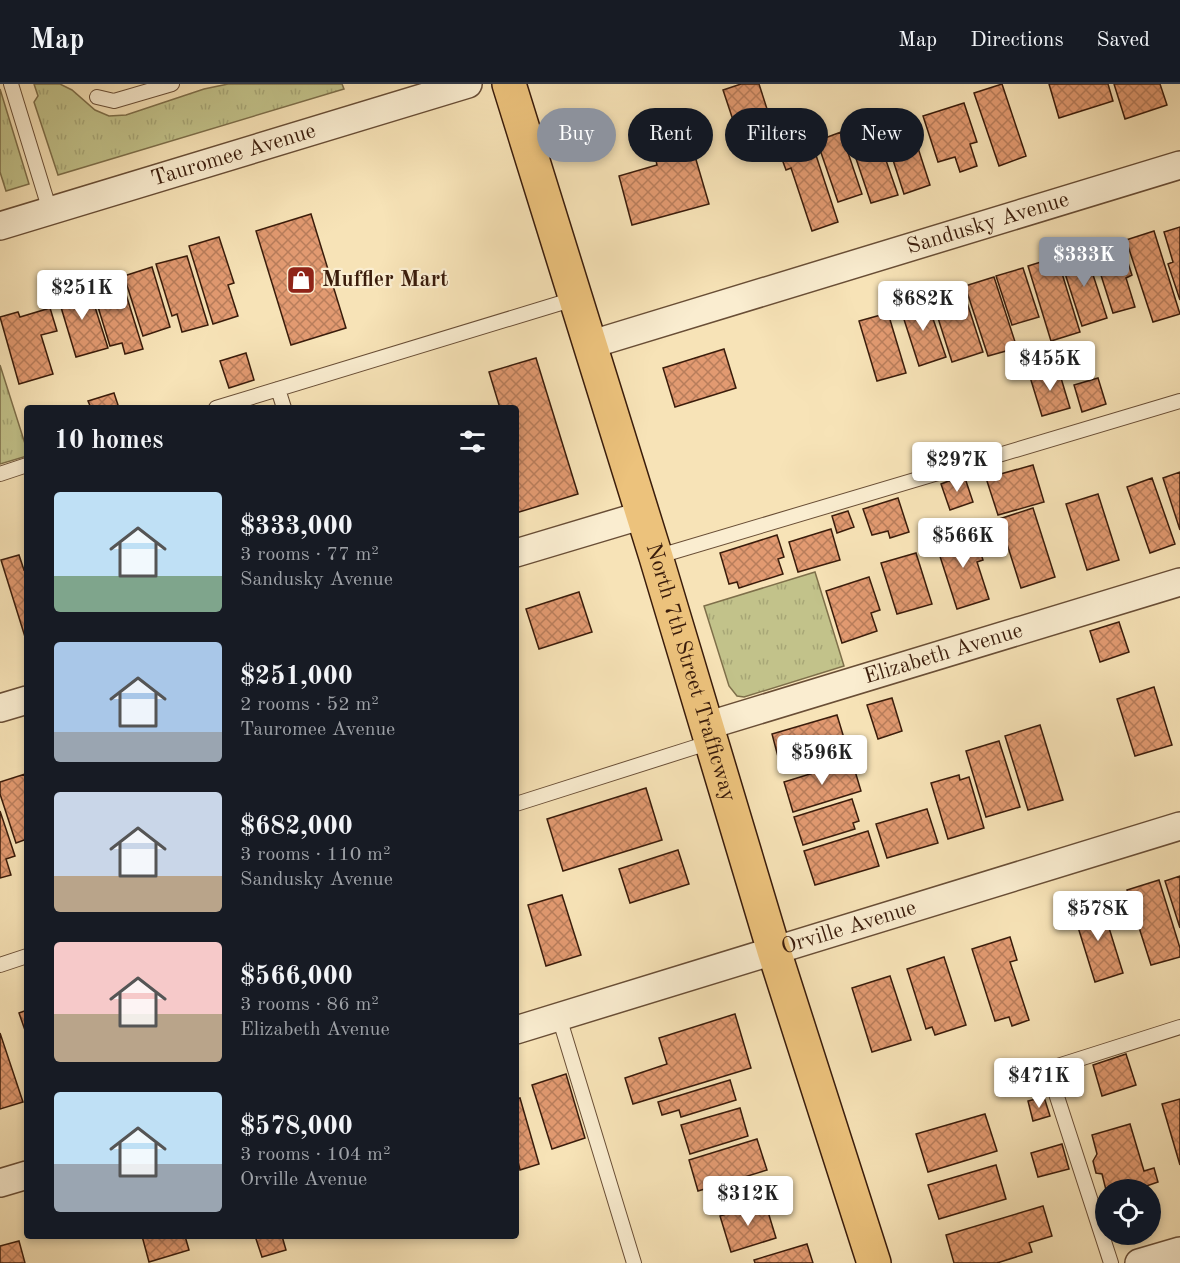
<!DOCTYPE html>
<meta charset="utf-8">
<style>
body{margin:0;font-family:"Old Standard TT",serif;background:#20242c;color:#f1f3f6;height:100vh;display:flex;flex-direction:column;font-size:22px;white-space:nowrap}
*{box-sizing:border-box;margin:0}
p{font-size:20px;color:#9ea1a6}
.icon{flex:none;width:33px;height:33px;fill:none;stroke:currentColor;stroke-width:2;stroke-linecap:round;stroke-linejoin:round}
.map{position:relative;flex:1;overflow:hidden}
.details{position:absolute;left:24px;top:321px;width:495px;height:834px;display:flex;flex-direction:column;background:#171b24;border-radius:6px;box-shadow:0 3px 9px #0003}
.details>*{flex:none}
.top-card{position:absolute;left:537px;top:24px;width:552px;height:54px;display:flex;gap:12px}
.buttons{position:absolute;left:1095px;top:1095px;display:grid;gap:12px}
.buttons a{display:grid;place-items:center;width:66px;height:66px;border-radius:50%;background:#171b24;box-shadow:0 3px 9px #0003;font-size:30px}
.price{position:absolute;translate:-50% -51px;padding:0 14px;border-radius:6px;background:#fff;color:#222;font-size:20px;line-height:39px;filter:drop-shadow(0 2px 3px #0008)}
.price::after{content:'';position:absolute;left:50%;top:36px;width:18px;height:14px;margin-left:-9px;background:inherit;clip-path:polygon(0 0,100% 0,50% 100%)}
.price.active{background:#8c9099;color:#fff}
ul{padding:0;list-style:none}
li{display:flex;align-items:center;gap:18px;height:150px;padding:0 30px}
li span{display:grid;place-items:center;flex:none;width:168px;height:120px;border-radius:6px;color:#555}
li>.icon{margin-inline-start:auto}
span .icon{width:72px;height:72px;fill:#fffc;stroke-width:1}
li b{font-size:26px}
h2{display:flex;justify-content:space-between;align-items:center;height:72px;padding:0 30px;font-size:26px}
.chip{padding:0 21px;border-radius:27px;background:#171b24;box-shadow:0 3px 9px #0003;font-size:21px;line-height:54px}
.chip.active{background:#8c9099;color:#fff}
header{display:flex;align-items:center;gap:36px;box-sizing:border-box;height:84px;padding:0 30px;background:#171b24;border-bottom:2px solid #363941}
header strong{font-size:28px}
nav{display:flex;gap:33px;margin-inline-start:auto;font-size:21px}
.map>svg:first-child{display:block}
.grass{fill:url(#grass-tufts);stroke:#7e6f4a;stroke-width:1.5}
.building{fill:url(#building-cross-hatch);stroke:#3a1c0b;stroke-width:1.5}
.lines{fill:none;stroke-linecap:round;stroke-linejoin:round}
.service-casing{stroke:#694e36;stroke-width:16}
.minor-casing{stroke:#694e36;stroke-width:30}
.primary-casing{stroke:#3a1c0b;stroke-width:36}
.service{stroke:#faedd0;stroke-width:14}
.minor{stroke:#faedd0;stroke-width:27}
.primary{stroke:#ecc27c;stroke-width:33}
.labels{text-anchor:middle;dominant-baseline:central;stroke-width:4.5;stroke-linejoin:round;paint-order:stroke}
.street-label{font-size:22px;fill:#3a1c0b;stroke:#faedd0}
.poi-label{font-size:22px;font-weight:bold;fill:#3a1c0b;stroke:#faedd0;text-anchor:start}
</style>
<header>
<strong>Map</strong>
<nav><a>Map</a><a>Directions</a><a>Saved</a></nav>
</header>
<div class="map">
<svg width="1180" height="1179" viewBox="0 0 1180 1179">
<defs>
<pattern id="grass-tufts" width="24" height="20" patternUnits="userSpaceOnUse" patternTransform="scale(1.5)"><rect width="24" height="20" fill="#c2c28a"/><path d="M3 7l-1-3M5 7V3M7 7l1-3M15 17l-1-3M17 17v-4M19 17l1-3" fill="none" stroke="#a7a676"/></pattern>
<pattern id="building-cross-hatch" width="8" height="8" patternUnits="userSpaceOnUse" patternTransform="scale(1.5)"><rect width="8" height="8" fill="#e29a71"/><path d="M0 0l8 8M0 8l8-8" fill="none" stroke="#b87d5b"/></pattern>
</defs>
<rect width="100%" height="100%" fill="#f7e3b7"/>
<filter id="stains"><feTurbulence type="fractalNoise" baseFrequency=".00333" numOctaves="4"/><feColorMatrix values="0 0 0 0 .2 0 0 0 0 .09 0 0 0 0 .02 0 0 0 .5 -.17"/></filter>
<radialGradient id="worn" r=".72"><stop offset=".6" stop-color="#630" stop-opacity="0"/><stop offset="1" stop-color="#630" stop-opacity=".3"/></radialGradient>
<path class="grass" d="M34 0H60L72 6 95 26 109 32 126 31 204 5 228 0H342L344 5 58 91 34 18 38 12Z
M0 5 29 100 6 107 0 88Z
M0 281 27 366V372L0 380Z
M815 488 844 582 744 613 737 612 729 602 704 522Z"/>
<path class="building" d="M741 0H759L768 28 734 39 723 6Z
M1002 0 1026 72 999 82 974 9Z
M1049 0H1108L1113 17 1059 34Z
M1114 0H1160L1167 21 1125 35Z
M964 19 977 58 970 60 977 82 960 88 955 73 938 78 923 32Z
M907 30 930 101 904 110 881 39Z
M871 33 898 111 871 119 845 42Z
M841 48 862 110 838 118 817 57Z
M811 56 838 138 812 147 791 84 786 86 779 67Z
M692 62 709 120 632 141 619 92 657 81 655 72Z
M311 130 346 244 291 261 256 147Z
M1180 143V216L1168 180 1173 178 1164 148Z
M1154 147 1180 230 1153 238 1126 156Z
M219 153 234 199 228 201 238 232 213 240 189 162Z
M1121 157 1132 191 1126 194 1135 223 1113 229 1093 166Z
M1085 166 1107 234 1082 242 1060 174Z
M187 172 208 241 182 248 177 230 172 232 156 180Z
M1057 173 1080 248 1051 257 1028 182Z
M152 183 170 243 143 252 124 192Z
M1023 184 1039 233 1012 241 996 192Z
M120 191 143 265 125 270 122 259 110 262 91 200Z
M994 193 1017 264 988 272 965 202Z
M88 201 108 264 76 273 57 210Z
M962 203 983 268 952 278 931 212Z
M926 214 946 273 919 282 900 223Z
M50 224 57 247 41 251 53 290 19 300 0 233 18 228 20 233Z
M888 229 906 289 877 297 859 237Z
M724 265 736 304 675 323 663 284Z
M246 269 254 296 229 304 220 277Z
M536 274 578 410 516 429V324H500L489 288Z
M1058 284 1070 324 1042 332 1030 293Z
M1098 294 1106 320 1082 328 1074 301Z
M114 309 119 324H91L88 317Z
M1033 381 1044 418 998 431 986 394Z
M1180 388V446L1163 394Z
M964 391 973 418 950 426 941 400Z
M1152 394 1175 460 1150 469 1127 403Z
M1098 410 1119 476 1087 486 1066 420Z
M898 414 909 448 890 454 888 447 872 451 863 425Z
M1033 424 1055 493 1021 504 999 435Z
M848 427 854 443 837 449 832 432Z
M831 445 840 476 798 488 789 458Z
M960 445 962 452 974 449 983 476 977 478 989 515 957 525 936 460 954 454 952 448Z
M777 451 784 473 778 475 783 490 739 504 737 498 729 500 720 469Z
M916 469 932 520 897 530 881 479Z
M19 471 24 486 27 485 26 556 1 476Z
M869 493 880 526 871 529 877 547 842 559 826 507Z
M579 508 592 548 539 565 526 525Z
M1119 538 1129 568 1100 578 1090 547Z
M1154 603 1172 661 1135 672 1117 615Z
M892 614 902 647 878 655 867 621Z
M837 631 847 664 781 684 772 650Z
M1040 641 1063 716 1028 726 1005 652Z
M999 657 1020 723 986 733 966 667Z
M852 677 861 707 793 728 784 698Z
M25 690 27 755 16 759 0 710V698Z
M959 691 960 696 969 693 984 744 948 755 931 699Z
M646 704 662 756 563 787 547 735Z
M852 715 859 737 853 739 855 745 803 761 794 733Z
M927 725 938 759 887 774 876 740Z
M0 727 15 772 6 775 11 791 0 794Z
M868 747 879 782 815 801 804 767Z
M678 766 689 800 630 819 619 785Z
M1180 792V844L1165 797Z
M1159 796 1180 864V873L1151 881 1127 806Z
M562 811 581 871 546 882 528 821Z
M1101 818 1123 889 1095 898 1073 827Z
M1010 853 1017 876 1010 878 1029 936 1012 942 1009 933 995 937 972 865Z
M944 873 966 941 935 951 932 943 926 945 907 885Z
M890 892 911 956 872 968 852 904Z
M27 926V952L19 929Z
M735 930 751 984 633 1020 625 994 667 980 659 954Z
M0 949 23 1018 0 1025Z
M1126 970 1136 1001 1102 1012 1093 981Z
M566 990 585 1054 552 1065 532 1001Z
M730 996 736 1016 681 1033 679 1026 662 1031 658 1018Z
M1044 1013 1050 1032 1033 1037 1028 1017Z
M520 1014 539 1080 520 1086 518 1077H516V1015Z
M1180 1015V1081L1162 1020Z
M740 1024 748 1052 690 1070 681 1041Z
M985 1030 997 1067 928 1088 916 1050Z
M1130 1040 1144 1087 1154 1084 1158 1098 1135 1106H1106L1102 1090 1096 1089 1093 1077 1097 1070 1092 1051Z
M757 1055 767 1086 698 1107 689 1076Z
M1062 1060 1069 1085 1038 1093 1031 1069Z
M996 1081 1006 1115 939 1135 928 1101Z
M765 1118 776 1154 731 1168 720 1132Z
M1043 1122 1052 1152 1029 1159 1032 1168 997 1179H954L946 1151Z
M142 1152H185L189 1166 149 1178Z
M255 1152H282L286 1166 262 1173Z
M19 1157 25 1179H0V1162Z
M807 1160 813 1179H755L754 1176Z"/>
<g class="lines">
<g class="service-casing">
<path id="service" d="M11 0 50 127
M97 13 114 17 172 0
M278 305 284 324
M216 324 574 215
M0 390 27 381
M656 473 1180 317
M516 720 711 658
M0 881 27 872
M559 933 634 1179
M1111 1179 1048 985 1180 943"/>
</g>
<g class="minor-casing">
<g id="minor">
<path id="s1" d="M0 142 468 0"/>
<path id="s2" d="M589 261 1180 81"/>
<path d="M516 469 643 431"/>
<path d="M0 624 27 616"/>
<path id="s3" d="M706 642 1180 498"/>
<path id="s4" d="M516 946 1180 742"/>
<path d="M0 1099 27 1091"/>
<path d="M1139 1179 1180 1167"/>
</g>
</g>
<g class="primary-casing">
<g id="primary">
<path id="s5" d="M509 0 656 473 774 867 874 1179"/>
</g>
</g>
<use href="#service" class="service"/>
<use href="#minor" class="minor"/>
<use href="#primary" class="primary"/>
</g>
<defs>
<g id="shop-square" transform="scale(1.5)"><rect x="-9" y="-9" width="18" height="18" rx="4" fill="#8f2418" stroke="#faedd0"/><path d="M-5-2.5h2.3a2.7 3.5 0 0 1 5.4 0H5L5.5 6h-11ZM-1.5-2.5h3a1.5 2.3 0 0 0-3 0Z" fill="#fff"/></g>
</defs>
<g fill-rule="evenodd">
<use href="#shop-square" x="301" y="196"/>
</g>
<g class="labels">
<g class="street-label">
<text stroke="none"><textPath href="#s1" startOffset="244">Tauromee Avenue</textPath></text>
<text stroke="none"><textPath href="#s2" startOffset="417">Sandusky Avenue</textPath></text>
<text stroke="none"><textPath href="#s3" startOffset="248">Elizabeth Avenue</textPath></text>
<text stroke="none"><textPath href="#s5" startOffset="616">North 7th Street Trafficway</textPath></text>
<text stroke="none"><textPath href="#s4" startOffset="348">Orville Avenue</textPath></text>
</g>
<g class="poi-label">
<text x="322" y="196">Muffler Mart</text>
</g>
</g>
<rect width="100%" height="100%" filter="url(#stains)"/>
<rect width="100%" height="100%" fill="url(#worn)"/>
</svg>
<div class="buttons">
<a><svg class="icon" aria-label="locate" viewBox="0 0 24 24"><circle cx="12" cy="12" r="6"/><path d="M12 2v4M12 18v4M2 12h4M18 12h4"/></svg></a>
</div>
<b class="price active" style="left:1084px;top:204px">$333K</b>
<b class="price" style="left:82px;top:237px">$251K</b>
<b class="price" style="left:923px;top:248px">$682K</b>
<b class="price" style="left:1050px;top:308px">$455K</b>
<b class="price" style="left:957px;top:409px">$297K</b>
<b class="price" style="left:963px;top:485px">$566K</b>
<b class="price" style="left:822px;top:702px">$596K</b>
<b class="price" style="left:1098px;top:858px">$578K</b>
<b class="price" style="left:1039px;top:1025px">$471K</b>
<b class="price" style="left:748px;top:1143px">$312K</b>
<div class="top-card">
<a class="chip active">Buy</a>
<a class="chip">Rent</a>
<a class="chip">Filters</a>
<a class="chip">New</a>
</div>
<section class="details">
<h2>10 homes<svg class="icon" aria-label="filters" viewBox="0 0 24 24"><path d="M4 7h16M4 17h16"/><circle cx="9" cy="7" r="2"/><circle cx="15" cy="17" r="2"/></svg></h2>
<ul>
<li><span style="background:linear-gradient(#bfe0f5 70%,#7fa58c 0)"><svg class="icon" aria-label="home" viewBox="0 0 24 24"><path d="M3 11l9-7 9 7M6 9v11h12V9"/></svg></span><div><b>$333,000</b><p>3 rooms · 77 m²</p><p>Sandusky Avenue</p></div></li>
<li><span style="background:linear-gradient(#a9c7e8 75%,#9aa5b1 0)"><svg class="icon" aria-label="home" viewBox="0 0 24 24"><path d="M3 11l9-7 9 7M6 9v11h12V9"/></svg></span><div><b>$251,000</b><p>2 rooms · 52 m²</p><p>Tauromee Avenue</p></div></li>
<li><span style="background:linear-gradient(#c9d6e8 70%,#b9a48a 0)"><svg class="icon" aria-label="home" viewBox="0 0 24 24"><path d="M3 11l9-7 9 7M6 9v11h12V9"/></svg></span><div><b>$682,000</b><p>3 rooms · 110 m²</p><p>Sandusky Avenue</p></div></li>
<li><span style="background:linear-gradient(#f6c9c9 60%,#b9a48a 0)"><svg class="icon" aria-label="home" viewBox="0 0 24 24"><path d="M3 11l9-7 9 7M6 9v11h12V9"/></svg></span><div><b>$566,000</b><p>3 rooms · 86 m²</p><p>Elizabeth Avenue</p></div></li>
<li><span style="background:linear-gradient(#bfe0f5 60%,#9aa5b1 0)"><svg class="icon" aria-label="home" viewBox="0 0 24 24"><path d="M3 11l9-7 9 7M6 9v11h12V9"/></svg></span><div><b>$578,000</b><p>3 rooms · 104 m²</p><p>Orville Avenue</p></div></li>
</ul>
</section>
</div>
